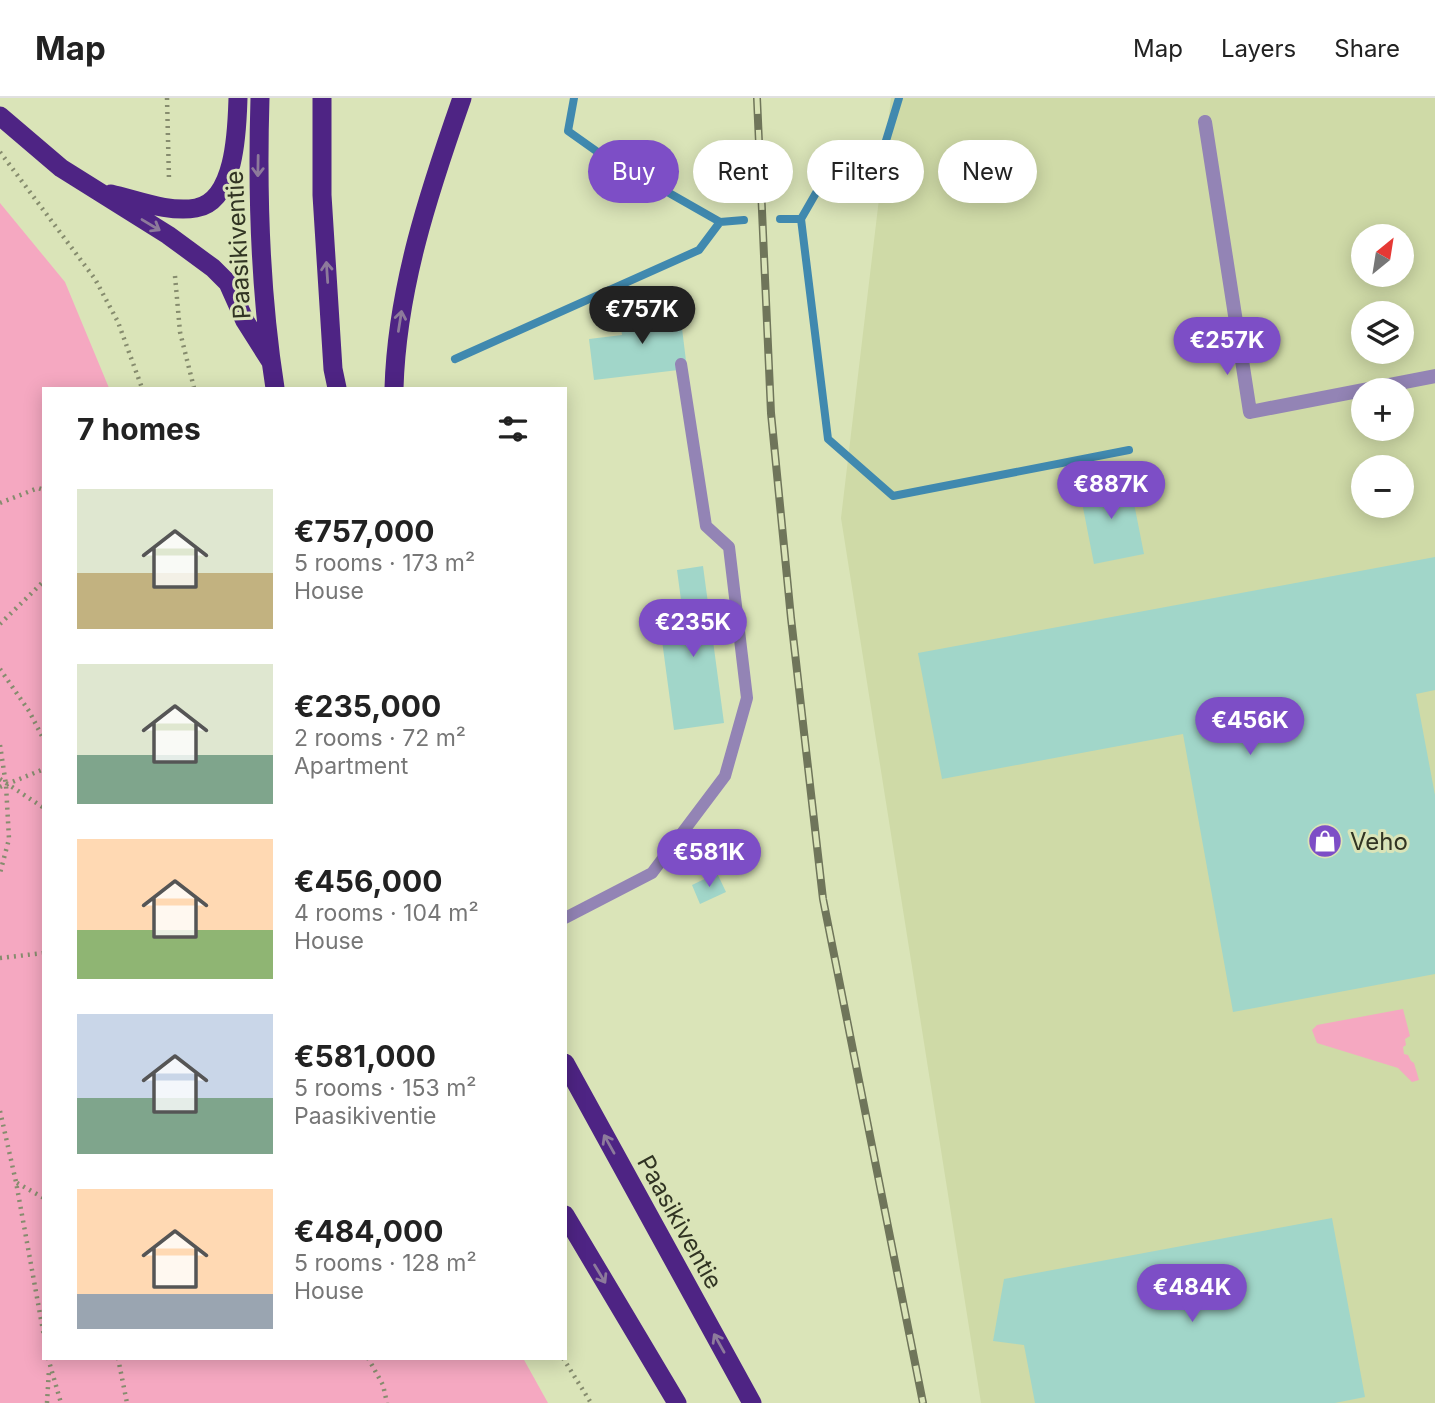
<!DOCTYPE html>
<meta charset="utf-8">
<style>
body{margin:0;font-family:Inter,sans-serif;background:#f2f2f2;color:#222;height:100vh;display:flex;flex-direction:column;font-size:26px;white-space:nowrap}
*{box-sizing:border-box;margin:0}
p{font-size:23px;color:#767676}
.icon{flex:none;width:38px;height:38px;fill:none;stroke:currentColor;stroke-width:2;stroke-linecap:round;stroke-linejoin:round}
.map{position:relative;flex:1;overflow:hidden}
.details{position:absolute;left:42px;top:289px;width:525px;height:973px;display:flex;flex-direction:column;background:#fff;border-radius:0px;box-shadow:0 4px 18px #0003}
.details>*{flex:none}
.hud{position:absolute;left:588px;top:42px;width:665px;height:63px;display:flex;gap:14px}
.needle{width:46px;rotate:30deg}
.buttons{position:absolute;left:1351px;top:126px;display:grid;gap:14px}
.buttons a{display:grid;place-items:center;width:63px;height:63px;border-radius:50%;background:#fff;box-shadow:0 4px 18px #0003;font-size:35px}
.price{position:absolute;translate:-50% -60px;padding:0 16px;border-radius:24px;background:#7d4ec6;color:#fff;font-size:23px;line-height:46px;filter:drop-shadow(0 2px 4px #0008)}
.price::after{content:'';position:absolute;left:50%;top:42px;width:21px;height:16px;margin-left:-10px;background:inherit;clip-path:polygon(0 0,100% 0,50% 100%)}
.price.active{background:#222;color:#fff}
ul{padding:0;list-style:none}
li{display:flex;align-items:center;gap:21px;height:175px;padding:0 35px}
li span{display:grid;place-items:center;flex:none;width:196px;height:140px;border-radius:0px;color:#555}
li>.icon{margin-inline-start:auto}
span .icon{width:84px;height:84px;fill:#fffc;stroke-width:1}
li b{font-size:30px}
h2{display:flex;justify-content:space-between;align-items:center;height:84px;padding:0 35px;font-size:30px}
.tag{padding:0 24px;border-radius:32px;background:#fff;box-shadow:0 4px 18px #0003;font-size:24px;line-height:63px}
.tag.active{background:#7d4ec6;color:#fff}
header{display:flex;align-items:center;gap:42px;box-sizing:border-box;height:98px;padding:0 35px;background:#fff;border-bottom:2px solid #e0e0e0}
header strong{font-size:33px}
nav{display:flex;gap:38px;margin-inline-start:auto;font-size:24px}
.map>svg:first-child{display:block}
.built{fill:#cfdaa7;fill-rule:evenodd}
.green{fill:#f5a8c1}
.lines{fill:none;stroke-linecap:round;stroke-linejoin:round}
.stream{stroke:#4089af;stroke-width:8}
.building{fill:#a1d6c9}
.path{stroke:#868c6e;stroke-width:4.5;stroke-dasharray:2 5;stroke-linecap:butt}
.service{stroke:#9384b5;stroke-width:12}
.minor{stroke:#9384b5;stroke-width:14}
.trunk{stroke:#4e2484;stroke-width:19}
.rail-casing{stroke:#6f755a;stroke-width:8}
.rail{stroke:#dae4b8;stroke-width:5;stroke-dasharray:16;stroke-linecap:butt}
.oneway{stroke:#8d7a9b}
.labels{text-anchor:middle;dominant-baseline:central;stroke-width:6;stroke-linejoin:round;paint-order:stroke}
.street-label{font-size:24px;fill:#313423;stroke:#dae4b8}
.poi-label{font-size:24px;fill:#313423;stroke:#dae4b8;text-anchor:start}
</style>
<header>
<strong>Map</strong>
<nav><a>Map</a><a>Layers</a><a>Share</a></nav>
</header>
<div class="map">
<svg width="1435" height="1305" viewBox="0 0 1435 1305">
<rect width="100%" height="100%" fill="#dae4b8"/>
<path class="built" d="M891 0H1435V1305H981L841 420ZM1363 138H1402V177H1363ZM1363 215H1402V254H1363ZM1363 292H1402V331H1363ZM1363 369H1402V408H1363Z"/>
<path class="green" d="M0 105 65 184 109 290H44V1260H523L548 1305H0Z
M1403 911 1410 938 1405 941 1406 947 1403 949 1404 956 1408 957 1411 963 1414 965 1419 982 1412 984 1398 970 1317 945 1312 932 1317 927Z"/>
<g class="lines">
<path class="stream" d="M574 0 568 33 599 55 720 124 744 122
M899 0 885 46 824 81 801 121 828 341 893 398 1129 352
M780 121H801
M455 261 699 152 720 124"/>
</g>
<path class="building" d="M679 206 687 271 594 282 589 241 622 237 620 222 653 218 652 210Z
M1129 380 1144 456 1094 466 1079 389Z
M1435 459V592L1416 596 1435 697V876L1233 914 1183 636 942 681 918 555Z
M703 468 724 625 674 632 661 535 685 532 677 472Z
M717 775 726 794 700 806 692 787Z
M1332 1120 1365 1299 1335 1305H1035L1024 1247 993 1243 1004 1181Z"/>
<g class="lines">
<path class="path" d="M167 0 169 82
M0 54 95 181 118 224 142 290
M175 178 180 234 194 290
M0 405 38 390 44 392
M0 526 44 483
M0 571 29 613 44 642
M0 647 6 687 9 741 0 775
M0 681 44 710
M0 689 44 671
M0 860 44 855
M0 1013 16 1084 44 1238
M17 1085 44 1100
M48 1260 61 1305
M118 1260 127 1305
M368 1260 383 1287 387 1305
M563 1260 591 1305
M47 1305 49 1271"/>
<path class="service" d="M565 820 652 775 725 678 747 600 729 449 706 428 681 266"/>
<path class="minor" d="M1205 24 1250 314 1435 278"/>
<path class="trunk" d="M260 0C257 97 260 194 275 290
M322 0V97L333 271 337 290
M0 18 61 70 168 137 213 170 228 185 245 223 271 264
M111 96C137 102 169 115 196 110 236 103 237 30 238 0
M394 290C397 190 429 94 462 0
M565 965 752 1305
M565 1117 677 1305"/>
<g class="rail-casing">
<path id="rail" d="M757 0 771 315 791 520 823 801 923 1305"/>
</g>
<use href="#rail" class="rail"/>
</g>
<defs><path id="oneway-shaft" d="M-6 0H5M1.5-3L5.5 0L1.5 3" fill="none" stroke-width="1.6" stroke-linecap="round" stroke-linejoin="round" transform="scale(1.75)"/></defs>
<g class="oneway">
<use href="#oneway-shaft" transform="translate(258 68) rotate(91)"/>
<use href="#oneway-shaft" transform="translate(151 127) rotate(31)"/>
<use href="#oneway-shaft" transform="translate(327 174) rotate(-94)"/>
<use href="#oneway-shaft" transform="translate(400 223) rotate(-81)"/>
<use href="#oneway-shaft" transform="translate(609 1046) rotate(-119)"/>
<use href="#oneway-shaft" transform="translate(600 1176) rotate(59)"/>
<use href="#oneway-shaft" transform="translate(719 1245) rotate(-119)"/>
</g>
<defs>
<g id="shop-disc" transform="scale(1.75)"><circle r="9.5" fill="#7d4ec6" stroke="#dae4b8"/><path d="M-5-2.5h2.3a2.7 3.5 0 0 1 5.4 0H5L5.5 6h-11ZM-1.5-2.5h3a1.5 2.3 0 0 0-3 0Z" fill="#fff"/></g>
</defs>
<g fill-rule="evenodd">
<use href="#shop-disc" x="1325" y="743"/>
</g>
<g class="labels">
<g class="street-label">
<text transform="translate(238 147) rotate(-93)">Paasikiventie</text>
<text transform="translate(680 1124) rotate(61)">Paasikiventie</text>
</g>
<g class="poi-label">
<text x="1350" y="743">Veho</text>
</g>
</g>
</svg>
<div class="buttons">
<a><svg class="needle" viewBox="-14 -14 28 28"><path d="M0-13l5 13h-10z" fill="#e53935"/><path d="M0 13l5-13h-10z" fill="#767676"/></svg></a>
<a><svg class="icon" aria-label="layers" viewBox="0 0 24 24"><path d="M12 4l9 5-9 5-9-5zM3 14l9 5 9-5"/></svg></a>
<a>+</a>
<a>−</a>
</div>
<b class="price active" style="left:642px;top:248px">€757K</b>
<b class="price" style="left:1227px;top:279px">€257K</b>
<b class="price" style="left:1111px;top:423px">€887K</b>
<b class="price" style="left:693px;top:561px">€235K</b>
<b class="price" style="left:1250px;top:659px">€456K</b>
<b class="price" style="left:709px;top:791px">€581K</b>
<b class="price" style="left:1192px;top:1226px">€484K</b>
<div class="hud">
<a class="tag active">Buy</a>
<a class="tag">Rent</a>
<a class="tag">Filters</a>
<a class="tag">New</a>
</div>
<section class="details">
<h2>7 homes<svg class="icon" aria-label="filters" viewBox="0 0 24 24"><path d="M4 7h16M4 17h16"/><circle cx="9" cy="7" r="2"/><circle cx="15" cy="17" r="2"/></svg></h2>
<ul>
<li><span style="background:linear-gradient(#dfe7d0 60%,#c2b280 0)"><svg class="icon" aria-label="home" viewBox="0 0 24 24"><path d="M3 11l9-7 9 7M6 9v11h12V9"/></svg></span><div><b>€757,000</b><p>5 rooms · 173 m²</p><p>House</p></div></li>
<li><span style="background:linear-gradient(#dfe7d0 65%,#7fa58c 0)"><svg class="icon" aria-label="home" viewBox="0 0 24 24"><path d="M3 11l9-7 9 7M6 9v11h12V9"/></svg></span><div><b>€235,000</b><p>2 rooms · 72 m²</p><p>Apartment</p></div></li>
<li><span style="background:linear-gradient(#ffd9b3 65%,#8fb573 0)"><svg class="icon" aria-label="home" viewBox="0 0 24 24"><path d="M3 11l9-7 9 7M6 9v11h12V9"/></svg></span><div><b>€456,000</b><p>4 rooms · 104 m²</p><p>House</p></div></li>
<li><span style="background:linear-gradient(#c9d6e8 60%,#7fa58c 0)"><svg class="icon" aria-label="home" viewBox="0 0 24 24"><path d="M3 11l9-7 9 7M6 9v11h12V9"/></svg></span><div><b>€581,000</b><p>5 rooms · 153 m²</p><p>Paasikiventie</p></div></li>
<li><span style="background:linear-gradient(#ffd9b3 75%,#9aa5b1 0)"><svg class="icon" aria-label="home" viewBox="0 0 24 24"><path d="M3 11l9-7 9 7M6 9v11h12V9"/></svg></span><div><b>€484,000</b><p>5 rooms · 128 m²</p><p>House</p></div></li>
</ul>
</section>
</div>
